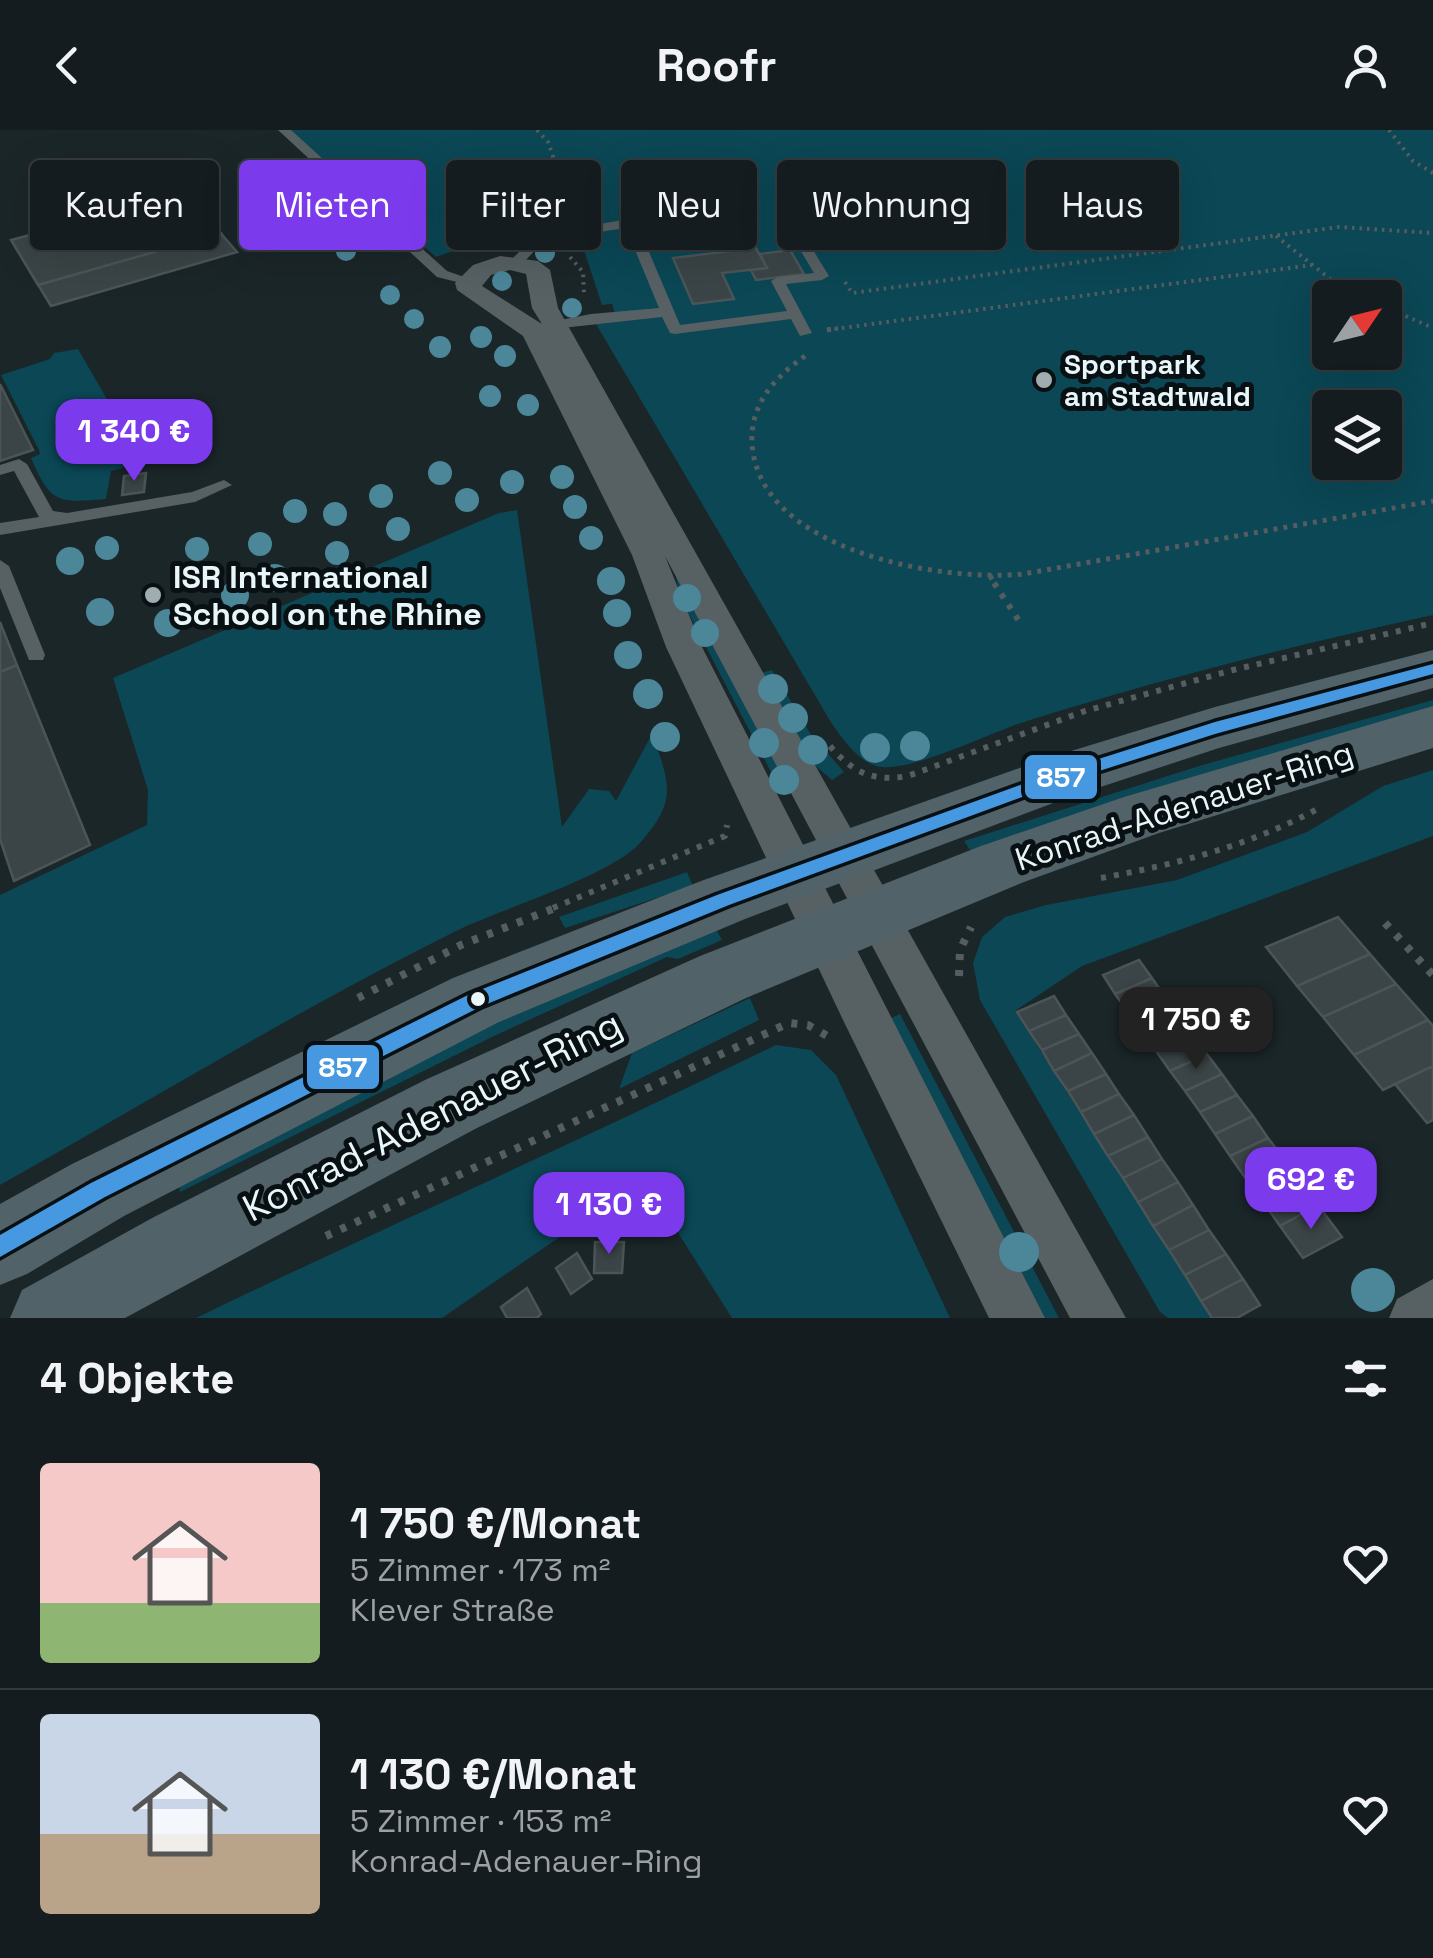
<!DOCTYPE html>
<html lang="de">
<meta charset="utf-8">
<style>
body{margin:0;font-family:"Space Grotesk",sans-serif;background:#1d2528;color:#f1f3f6;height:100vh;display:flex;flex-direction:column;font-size:38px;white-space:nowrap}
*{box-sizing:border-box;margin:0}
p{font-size:32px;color:#9da1a4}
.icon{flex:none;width:55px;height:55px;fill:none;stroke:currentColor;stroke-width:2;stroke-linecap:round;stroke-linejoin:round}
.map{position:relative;height:1188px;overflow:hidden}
.panel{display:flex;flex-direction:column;background:#141c1f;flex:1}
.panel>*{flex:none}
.guide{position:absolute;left:30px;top:30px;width:1375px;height:90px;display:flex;gap:20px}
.needle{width:65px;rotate:55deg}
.tools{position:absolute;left:1312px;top:150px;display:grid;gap:20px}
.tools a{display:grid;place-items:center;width:90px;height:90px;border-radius:10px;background:#141c1f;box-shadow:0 10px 40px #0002,0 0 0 2px #333a3d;font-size:50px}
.price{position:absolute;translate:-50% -85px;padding:0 22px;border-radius:20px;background:#7c3aed;color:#fff;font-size:32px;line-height:65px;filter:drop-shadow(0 2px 5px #0008)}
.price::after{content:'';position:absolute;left:50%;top:60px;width:30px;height:22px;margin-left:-15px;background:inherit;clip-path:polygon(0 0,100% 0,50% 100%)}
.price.selected{background:#222;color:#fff}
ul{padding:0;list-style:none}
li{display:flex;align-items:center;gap:30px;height:250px;padding:0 40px}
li+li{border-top:2px solid #333a3d}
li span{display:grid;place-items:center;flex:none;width:280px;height:200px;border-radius:10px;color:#555}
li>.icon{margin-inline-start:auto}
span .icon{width:120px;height:120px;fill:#fffc;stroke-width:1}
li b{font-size:42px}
h2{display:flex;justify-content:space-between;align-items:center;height:120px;padding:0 40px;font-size:42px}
.chip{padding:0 35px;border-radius:10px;background:#141c1f;box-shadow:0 10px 40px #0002,0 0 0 2px #333a3d;font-size:35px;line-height:90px}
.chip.selected{background:#7c3aed;color:#fff}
header{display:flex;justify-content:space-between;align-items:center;height:130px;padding:0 40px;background:#141c1f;font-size:45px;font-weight:700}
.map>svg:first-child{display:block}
.green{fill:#0b4755;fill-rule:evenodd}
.building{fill:#3b4446;stroke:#4b5557;stroke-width:2.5}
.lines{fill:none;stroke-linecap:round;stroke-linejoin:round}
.path-far3{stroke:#555d60;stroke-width:4;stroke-dasharray:2.5 5;stroke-linecap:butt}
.path-far2{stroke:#555d60;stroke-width:5;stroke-dasharray:4 6;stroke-linecap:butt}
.path-far1{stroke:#555d60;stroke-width:6;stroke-dasharray:5 8;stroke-linecap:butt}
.path{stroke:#555d60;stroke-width:8;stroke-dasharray:6 10;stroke-linecap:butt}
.service{fill:#576063;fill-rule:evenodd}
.minor{fill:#576063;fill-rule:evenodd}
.primary{fill:#526269;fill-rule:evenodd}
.bus-1-casing{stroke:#081013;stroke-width:7}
.bus-1{fill:#4699e1;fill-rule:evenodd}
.tree{fill:#4b8699}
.poi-dot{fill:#a0adb0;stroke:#081013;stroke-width:4}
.bus-dot{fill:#e8f5f9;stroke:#081013;stroke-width:4}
.labels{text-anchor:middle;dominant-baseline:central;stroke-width:10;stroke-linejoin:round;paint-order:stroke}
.far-poi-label{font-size:28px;font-weight:bold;fill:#e8f5f9;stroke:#081013;text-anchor:start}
.poi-label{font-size:32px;font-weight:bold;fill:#e8f5f9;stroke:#081013;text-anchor:start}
.street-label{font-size:32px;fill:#e8f5f9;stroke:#081013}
.near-street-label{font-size:38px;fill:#e8f5f9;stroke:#081013}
.line-badge{stroke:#081013;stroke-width:4}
.badge-label{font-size:28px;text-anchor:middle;font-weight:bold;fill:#fff}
</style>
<header><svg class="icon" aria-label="back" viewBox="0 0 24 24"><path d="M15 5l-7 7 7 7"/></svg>Roofr<svg class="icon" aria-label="person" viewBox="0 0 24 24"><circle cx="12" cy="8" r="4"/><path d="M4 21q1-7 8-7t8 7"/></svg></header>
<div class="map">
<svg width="1433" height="1188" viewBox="0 0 1433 1188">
<rect width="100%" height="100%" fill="#1b2629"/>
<path class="green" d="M290 0H1433V485C1296 515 1161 549 1027 591 991 602 917 640 882 637 860 635 844 610 832 594L596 194 617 190 612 174 602 175 582 114 588 113 583 95 540 100 519 110 470 115 436 127ZM1330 168H1385V222H1330ZM1330 278H1385V332H1330Z
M78 219 123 297V338L111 341 106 369C58 373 51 374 31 328L40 324 39 320 1 245 50 229 54 223Z
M517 380 562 697 589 659 609 661 616 671 652 604C670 654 678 670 640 713 610 746 501 779 456 801 301 878 151 970 0 1055V765L147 695 148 660 113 548 499 383Z
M679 446 797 661 783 665 680 467 676 447Z
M772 540 810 603 844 642 832 650 812 633 758 544Z
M1433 570V580L974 726 964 711 1199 636Z
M1433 640V706L1082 836 1015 881 1212 1188H1168L1160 1182 980 870 973 833 982 807 1005 787 1046 775 1177 750 1307 702 1383 656Z
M687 742 693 756 565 798 559 787Z
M714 795 722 810 678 829 667 827 494 906 180 1062 178 1050 490 892Z
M750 868 759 890 619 959 632 923Z
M900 884 1059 1188H1044L885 891Z
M776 915 811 920 836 945 950 1188H732L644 1049 442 1188H196C389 1095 584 1009 776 915Z"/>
<path class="building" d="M186 63 237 122 51 176 11 110Z
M186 63 221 103 38 155 11 110Z
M756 118 767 138 722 143 734 169 693 174 673 128Z
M790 120 804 144 756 150 751 140 767 138 760 124Z
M0 254 33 320 0 331Z
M146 343 144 362 122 365 124 346Z
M0 492 17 535 0 542Z
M17 535 90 715 14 751 0 709V542Z
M1338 787 1370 824 1297 856 1266 817Z
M1370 824 1396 854 1323 887 1297 856Z
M1139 830 1152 848 1115 864 1103 845Z
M1152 848 1165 867 1128 882 1115 864Z
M1396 854 1428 890 1354 925 1323 887Z
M1054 866 1066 885 1029 901 1017 882Z
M1165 867 1178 885 1142 902 1128 882Z
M1066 885 1079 904 1042 920 1029 901Z
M1178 885 1193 904 1156 921 1142 902Z
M1428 890 1433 896V936L1383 960 1354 925Z
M1079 904 1092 923 1054 941 1042 920Z
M1193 904 1207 924 1170 941 1156 921Z
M1092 923 1106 944 1068 961 1054 941Z
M1207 924 1222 944 1185 961 1170 941Z
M1433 936V990L1427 993 1395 954Z
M1106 944 1119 964 1081 982 1068 961Z
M1222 944 1237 965 1200 982 1185 961Z
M1119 964 1134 985 1094 1004 1081 982Z
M1237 965 1253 986 1215 1004 1200 982Z
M1134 985 1148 1007 1108 1026 1094 1004Z
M1253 986 1268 1008 1230 1026 1215 1004Z
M1148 1007 1162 1029 1123 1048 1108 1026Z
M1268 1008 1285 1030 1246 1049 1230 1026Z
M1162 1029 1178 1052 1138 1072 1123 1048Z
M1285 1030 1301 1053 1263 1072 1246 1049Z
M1178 1052 1193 1075 1153 1096 1138 1072Z
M1301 1053 1318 1075 1280 1096 1263 1072Z
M1193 1075 1209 1100 1169 1120 1153 1096Z
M1318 1075 1342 1107 1303 1128 1280 1096Z
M1209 1100 1226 1124 1185 1145 1169 1120Z
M595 1112H624L622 1143H594Z
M577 1123 592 1149 571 1164 556 1138Z
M1226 1124 1243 1149 1201 1171 1185 1145Z
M1243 1149 1260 1175 1237 1188H1212L1201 1171Z
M527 1158 541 1184 537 1188H507L501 1177Z"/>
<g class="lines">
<path class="path-far3" d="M537 0 548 12 571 79
M1389 0 1413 31 1433 43
M1276 106 1354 168
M570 127 583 142 584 165
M845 152 852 163 1339 97 1433 103
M1385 177 1433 198
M827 200 1312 135"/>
<path class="path-far2" d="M827 200 838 198
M805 226C775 247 750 274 752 313 758 421 940 452 1023 444L1433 371
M990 446 996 455"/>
<path class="path-far1" d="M994 453 1019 491
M830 616C853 643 873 652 908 646L1085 581 1233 540 1433 493
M1101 748C1178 734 1252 715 1321 677
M553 778 725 706 727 695"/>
<path class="path" d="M1385 793 1433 845
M959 846 960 820 971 797
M358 868 461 815 560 776
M326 1106 789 893 808 895 829 907"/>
<path class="service" d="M278 0H291L447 141 473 150V156L437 147Z
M630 89 642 93 638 96 680 195 787 181 771 151 778 147 814 143 799 118 810 115 829 146 822 150 786 154 812 203 800 206 791 189 675 204 670 203 662 187 535 201V195L591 184 659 178 626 98 545 110 521 135 509 132 537 104Z
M19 329 27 334 53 381 67 383 192 362 224 350 232 355 195 372 0 405V393L39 387 14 341 0 345V335Z
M0 430 9 436 45 525 43 530H29L27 525 0 458Z"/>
<path class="minor" d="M500 126 538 131 550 140 558 178 1126 1188H1070L665 426 702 517 1045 1188H989L843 890 666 517 632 425 523 206 457 160 455 153 473 135ZM510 140 526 144 532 178 542 194 482 156 491 145Z
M1433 1149V1188H1389L1397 1169Z"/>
<path class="primary" d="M1433 520V558L1219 618 1064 669 745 789 499 892 124 1086 27 1144 0 1155V1074L72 1034 453 848 701 751 1045 629 1215 577Z
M1433 576V618L1159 703 1024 752 746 868 475 999 125 1188H10L22 1160 154 1087 425 950 700 826 981 716 1124 667Z"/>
<g class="bus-1-casing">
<path id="bus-1" d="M1433 534V544L1215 604 1049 657 729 775 482 876 105 1067 0 1127V1105L91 1053 470 864 717 765 1045 646 1215 592Z"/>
</g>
<use href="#bus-1" class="bus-1"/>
</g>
<g class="tree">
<circle cx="346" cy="121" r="10"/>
<circle cx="545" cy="123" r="10"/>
<circle cx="502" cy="151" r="10"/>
<circle cx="390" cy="165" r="10"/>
<circle cx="572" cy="178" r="10"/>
<circle cx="414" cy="189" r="10"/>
<circle cx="481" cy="207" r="11"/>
<circle cx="440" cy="217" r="11"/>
<circle cx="505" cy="226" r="11"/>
<circle cx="490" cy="266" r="11"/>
<circle cx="528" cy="275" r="11"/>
<circle cx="440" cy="343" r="12"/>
<circle cx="562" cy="347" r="12"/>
<circle cx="512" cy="352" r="12"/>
<circle cx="381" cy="366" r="12"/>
<circle cx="467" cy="370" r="12"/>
<circle cx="575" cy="377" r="12"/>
<circle cx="295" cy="381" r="12"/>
<circle cx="335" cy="384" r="12"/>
<circle cx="398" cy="399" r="12"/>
<circle cx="591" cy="408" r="12"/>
<circle cx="260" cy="414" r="12"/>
<circle cx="107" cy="418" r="12"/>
<circle cx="197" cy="419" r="12"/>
<circle cx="337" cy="423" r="12"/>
<circle cx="70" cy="431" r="14"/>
<circle cx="275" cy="448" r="14"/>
<circle cx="611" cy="451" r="14"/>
<circle cx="235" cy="465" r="14"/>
<circle cx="687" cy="468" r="14"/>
<circle cx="100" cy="482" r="14"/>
<circle cx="617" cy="483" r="14"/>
<circle cx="168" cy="493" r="14"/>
<circle cx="705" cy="503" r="14"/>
<circle cx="628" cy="525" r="14"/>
<circle cx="773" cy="559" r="15"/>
<circle cx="648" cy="564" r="15"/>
<circle cx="793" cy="588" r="15"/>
<circle cx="665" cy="607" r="15"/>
<circle cx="764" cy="613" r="15"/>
<circle cx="915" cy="616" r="15"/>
<circle cx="875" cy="618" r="15"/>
<circle cx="813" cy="620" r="15"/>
<circle cx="784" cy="650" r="15"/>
<circle cx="1019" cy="1122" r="20"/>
<circle cx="1373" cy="1160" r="22"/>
</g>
<g class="poi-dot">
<circle cx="1044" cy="250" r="10"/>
<circle cx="153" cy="465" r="10"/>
</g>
<circle class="bus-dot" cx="478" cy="869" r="9"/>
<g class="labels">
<g class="far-poi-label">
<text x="1064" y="234">Sportpark<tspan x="1064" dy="32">am Stadtwald</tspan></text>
</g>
<g class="poi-label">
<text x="173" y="447">ISR International<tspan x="173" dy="37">School on the Rhine</tspan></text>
</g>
<g class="street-label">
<text transform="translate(1184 676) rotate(-18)">Konrad-Adenauer-Ring</text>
</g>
<g class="near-street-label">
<text transform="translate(432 986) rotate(-27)">Konrad-Adenauer-Ring</text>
</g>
</g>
<g class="line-badge">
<rect x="1023" y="623" width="76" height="48" rx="10" fill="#4699e1"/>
<rect x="305" y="913" width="76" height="48" rx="10" fill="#4699e1"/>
</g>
<g class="badge-label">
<text x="1061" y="657">857</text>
<text x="343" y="947">857</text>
</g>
</svg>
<div class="tools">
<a><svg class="needle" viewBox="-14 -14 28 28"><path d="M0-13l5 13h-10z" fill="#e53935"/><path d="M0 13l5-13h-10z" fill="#9da1a4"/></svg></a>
<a><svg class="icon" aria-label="layers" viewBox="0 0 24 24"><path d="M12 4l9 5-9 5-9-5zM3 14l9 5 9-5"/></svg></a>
</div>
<b class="price" style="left:134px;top:354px">1 340 €</b>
<b class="price selected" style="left:1196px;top:942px">1 750 €</b>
<b class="price" style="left:1311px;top:1102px">692 €</b>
<b class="price" style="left:609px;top:1127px">1 130 €</b>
<div class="guide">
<a class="chip">Kaufen</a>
<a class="chip selected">Mieten</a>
<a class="chip">Filter</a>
<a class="chip">Neu</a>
<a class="chip">Wohnung</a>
<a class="chip">Haus</a>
</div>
</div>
<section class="panel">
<h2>4 Objekte<svg class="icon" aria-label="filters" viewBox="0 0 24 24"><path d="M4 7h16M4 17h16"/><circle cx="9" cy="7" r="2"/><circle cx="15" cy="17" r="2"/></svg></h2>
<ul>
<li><span style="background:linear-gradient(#f6c9c9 70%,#8fb573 0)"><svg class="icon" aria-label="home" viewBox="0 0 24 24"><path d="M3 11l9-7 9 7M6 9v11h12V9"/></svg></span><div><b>1 750 €/Monat</b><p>5 Zimmer · 173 m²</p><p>Klever Straße</p></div><svg class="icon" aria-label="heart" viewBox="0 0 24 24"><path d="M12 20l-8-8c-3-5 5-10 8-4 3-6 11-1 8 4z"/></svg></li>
<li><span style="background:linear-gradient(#c9d6e8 60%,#b9a48a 0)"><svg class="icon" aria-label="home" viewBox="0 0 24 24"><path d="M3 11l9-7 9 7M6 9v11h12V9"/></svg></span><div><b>1 130 €/Monat</b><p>5 Zimmer · 153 m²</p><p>Konrad-Adenauer-Ring</p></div><svg class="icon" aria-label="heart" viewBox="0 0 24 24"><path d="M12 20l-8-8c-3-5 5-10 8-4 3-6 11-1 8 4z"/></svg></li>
</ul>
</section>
